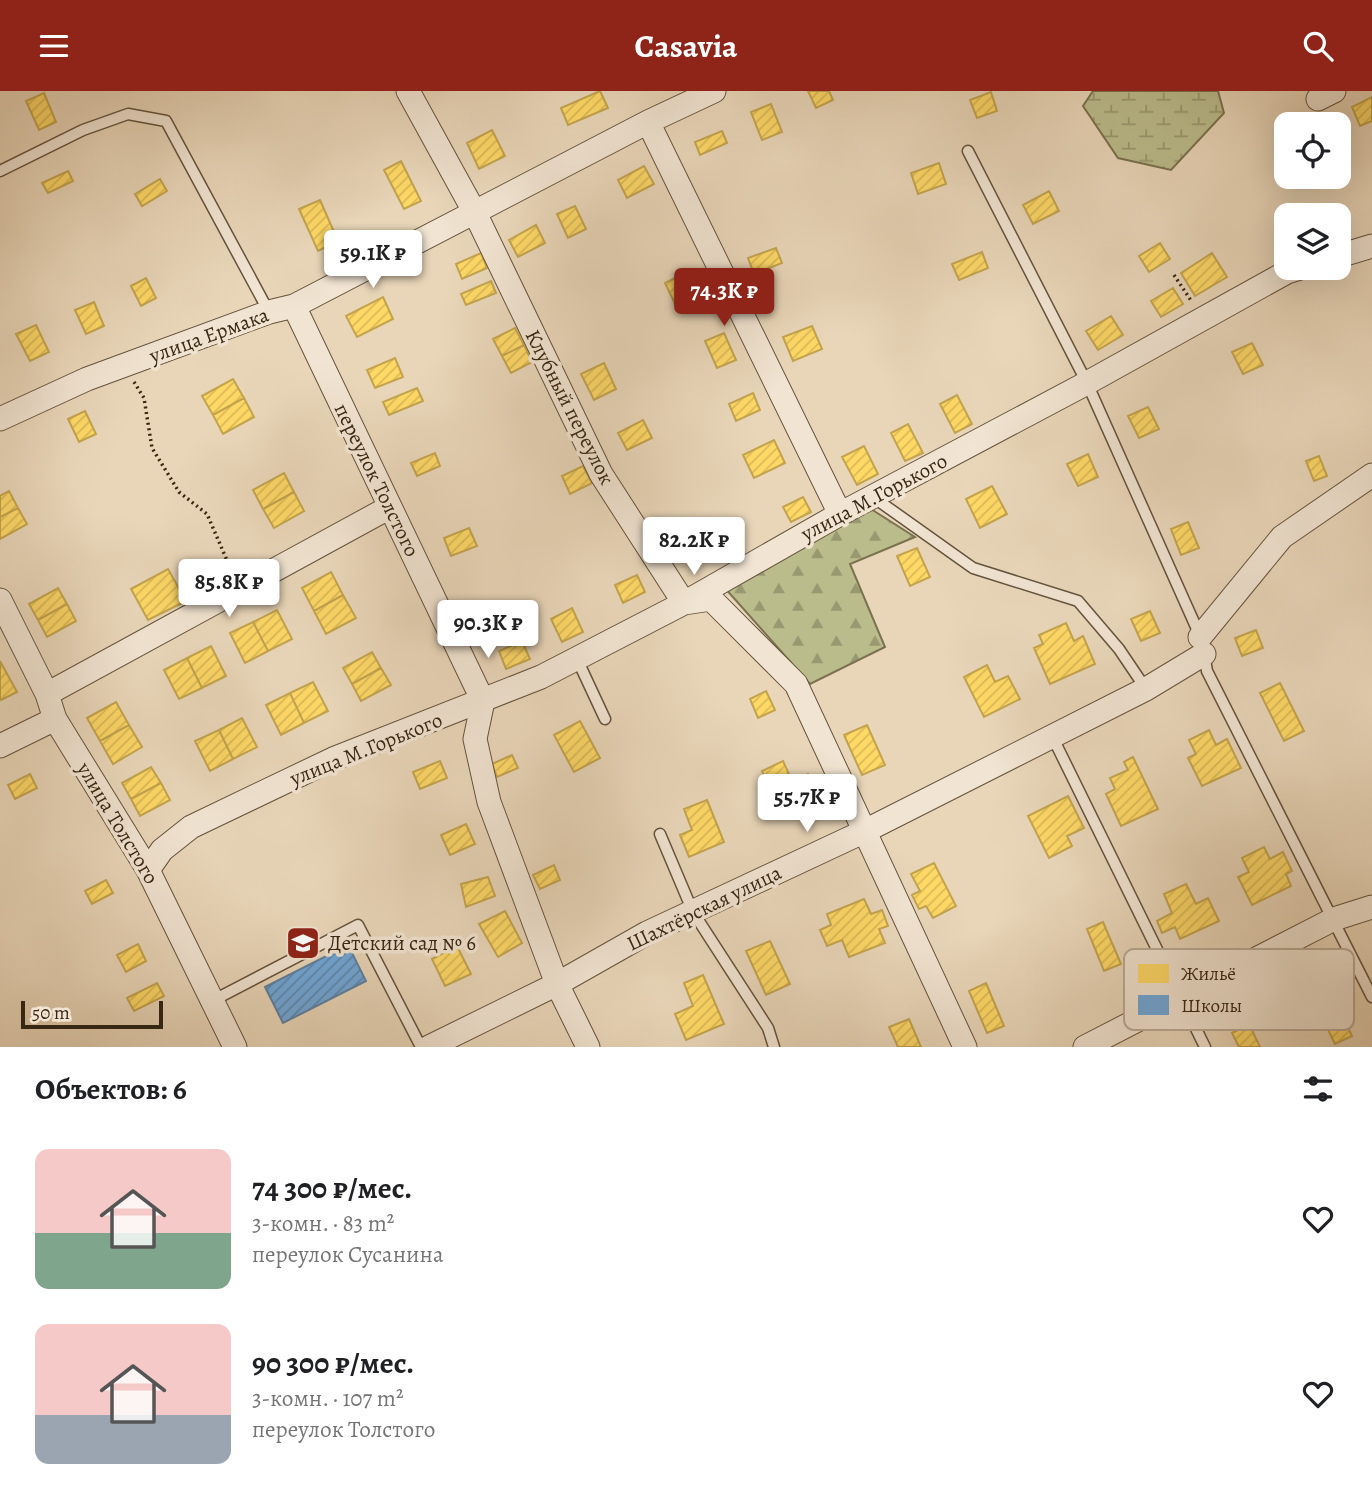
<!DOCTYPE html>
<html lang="ru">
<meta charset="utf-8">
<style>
body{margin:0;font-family:Alegreya,serif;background:#f2f2f2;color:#202124;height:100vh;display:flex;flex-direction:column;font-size:26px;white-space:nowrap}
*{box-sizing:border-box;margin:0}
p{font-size:23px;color:#757577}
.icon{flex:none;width:38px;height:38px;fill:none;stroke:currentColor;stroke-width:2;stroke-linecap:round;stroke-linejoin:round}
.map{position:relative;height:956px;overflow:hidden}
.side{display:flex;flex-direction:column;background:#fff;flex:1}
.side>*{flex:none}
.tools{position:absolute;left:1274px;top:21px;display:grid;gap:14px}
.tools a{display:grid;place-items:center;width:77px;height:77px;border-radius:14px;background:#fff;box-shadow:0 7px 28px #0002;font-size:35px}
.scale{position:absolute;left:21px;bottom:18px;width:142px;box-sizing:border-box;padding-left:7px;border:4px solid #382712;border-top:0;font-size:19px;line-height:24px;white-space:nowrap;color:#382712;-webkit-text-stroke:5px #f1e4d2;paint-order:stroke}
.price{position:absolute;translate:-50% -60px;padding:0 16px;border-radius:7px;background:#fff;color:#222;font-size:23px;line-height:46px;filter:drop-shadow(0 2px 4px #0008)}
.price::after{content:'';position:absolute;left:50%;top:42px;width:21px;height:16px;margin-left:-10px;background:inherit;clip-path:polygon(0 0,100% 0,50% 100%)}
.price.current{background:#8f2418;color:#fff}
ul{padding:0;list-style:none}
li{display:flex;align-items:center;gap:21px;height:175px;padding:0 35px}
li span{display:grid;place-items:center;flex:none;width:196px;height:140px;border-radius:14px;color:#555}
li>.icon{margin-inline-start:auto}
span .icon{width:84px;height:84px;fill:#fffc;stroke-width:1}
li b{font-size:30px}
h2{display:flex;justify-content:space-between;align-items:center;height:84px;padding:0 35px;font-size:30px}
header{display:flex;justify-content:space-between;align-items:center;height:91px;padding:0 35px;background:#8f2418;color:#fff;font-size:32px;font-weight:700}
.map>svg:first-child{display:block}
.forest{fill:url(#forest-firs);stroke:#7a724f;stroke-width:2}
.wetland{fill:url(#wetland-marsh);stroke:#7a724f;stroke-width:2}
.homes{fill:url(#homes-hatch);stroke:#c3a44d;stroke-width:2}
.schools{fill:url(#schools-hatch);stroke:#5e819f;stroke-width:2}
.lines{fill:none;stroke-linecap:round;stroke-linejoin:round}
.service-casing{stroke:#64533c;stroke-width:13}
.minor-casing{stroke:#64533c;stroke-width:25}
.path{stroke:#382712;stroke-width:3.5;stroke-dasharray:2 3.5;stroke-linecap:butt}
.service{stroke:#f1e4d2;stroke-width:10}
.minor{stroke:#f1e4d2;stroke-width:23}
.labels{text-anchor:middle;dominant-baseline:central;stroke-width:7;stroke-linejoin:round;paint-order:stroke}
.street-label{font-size:21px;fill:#382712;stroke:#f1e4d2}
.poi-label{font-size:21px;fill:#382712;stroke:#f1e4d2;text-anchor:start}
.key{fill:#f1e4d2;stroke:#baab98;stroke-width:2}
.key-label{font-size:19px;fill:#382712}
</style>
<header><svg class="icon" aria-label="menu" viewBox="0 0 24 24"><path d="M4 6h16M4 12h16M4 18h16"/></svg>Casavia<svg class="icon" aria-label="search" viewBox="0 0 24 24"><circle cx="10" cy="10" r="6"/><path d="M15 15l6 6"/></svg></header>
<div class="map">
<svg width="1372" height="956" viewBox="0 0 1372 956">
<defs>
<pattern id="forest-firs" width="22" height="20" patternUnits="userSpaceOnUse" patternTransform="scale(1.75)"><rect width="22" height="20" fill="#bbbc8c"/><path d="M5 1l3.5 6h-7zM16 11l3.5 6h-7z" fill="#999971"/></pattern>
<pattern id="wetland-marsh" width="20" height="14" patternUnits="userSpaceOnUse" patternTransform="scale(1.75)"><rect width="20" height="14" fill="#bbbc8c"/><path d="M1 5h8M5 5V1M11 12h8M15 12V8" fill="none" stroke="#999971"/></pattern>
<pattern id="homes-hatch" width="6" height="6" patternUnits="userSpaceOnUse" patternTransform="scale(1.75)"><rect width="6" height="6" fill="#ffd966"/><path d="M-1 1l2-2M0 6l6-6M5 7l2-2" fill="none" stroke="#dbba57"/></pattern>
<pattern id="schools-hatch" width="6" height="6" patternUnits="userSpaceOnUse" patternTransform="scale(1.75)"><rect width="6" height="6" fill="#6fa8dc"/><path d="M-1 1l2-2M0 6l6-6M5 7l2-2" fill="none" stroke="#5c89b1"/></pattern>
</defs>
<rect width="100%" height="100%" fill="#e9d6b9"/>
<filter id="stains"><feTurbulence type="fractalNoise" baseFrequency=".00286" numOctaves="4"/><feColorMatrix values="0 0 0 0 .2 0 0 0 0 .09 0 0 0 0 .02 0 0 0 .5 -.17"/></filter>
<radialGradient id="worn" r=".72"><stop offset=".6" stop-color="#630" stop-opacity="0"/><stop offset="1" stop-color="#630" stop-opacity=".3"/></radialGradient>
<path class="forest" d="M871 418 915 446 850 473 885 556 810 593 724 496Z"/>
<path class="wetland" d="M1093 0H1218L1224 22 1171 79 1118 67 1083 15Z"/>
<path class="homes" d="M600 0 608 17 568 34 561 17Z
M808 0H829L833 9 816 17Z
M991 1 997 20 977 27 970 9Z
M44 2 56 31 39 39 26 10Z
M1372 6V30L1360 35 1352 16Z
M771 13 782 41 762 49 751 21Z
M492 39 505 65 479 78 467 52Z
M722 40 727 52 700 64 695 51Z
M401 70 421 110 404 118 384 79Z
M939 72 946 93 918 103 911 82Z
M644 75 654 93 627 107 618 89Z
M68 80 73 90 48 102 42 92Z
M160 88 167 100 142 115 135 103Z
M1049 100 1059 120 1033 133 1023 114Z
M320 109 338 150 318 160 299 118Z
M575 115 586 138 568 147 557 123Z
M536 134 545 152 518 166 509 149Z
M1160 152 1170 168 1149 181 1139 165Z
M776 157 782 172 754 183 748 167Z
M982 161 988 177 959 189 952 173Z
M481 162 487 177 462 188 456 173Z
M1212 162 1227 186 1195 205 1181 182Z
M689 180 701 204 676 215 665 192Z
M146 187 156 207 141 215 131 195Z
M491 190 496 202 466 214 461 203Z
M1173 197 1183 213 1161 226 1151 210Z
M383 206 393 228 357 246 346 225Z
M94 211 104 235 86 243 75 219Z
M1111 225 1123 244 1098 259 1086 240Z
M36 234 49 261 30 270 16 243Z
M812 235 822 258 793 270 783 246Z
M515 237 524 254 502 265 493 248Z
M724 242 736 269 717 277 705 250Z
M1252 252 1263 274 1243 283 1232 261Z
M524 254 532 271 511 282 502 265Z
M395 267 403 286 375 297 367 279Z
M604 272 616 298 594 309 581 283Z
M233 288 244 307 213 324 202 305Z
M417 297 423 310 389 324 383 311Z
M753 302 760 319 736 330 729 313Z
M957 304 972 333 955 342 940 313Z
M244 307 254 326 223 343 213 324Z
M1148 316 1159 338 1139 347 1128 325Z
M85 320 96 343 79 351 68 328Z
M643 329 652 347 627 359 618 342Z
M908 333 923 362 905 370 891 342Z
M774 349 785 372 754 387 743 364Z
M864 355 878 383 857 394 842 366Z
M435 362 440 375 417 385 411 372Z
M1088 363 1098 386 1078 395 1067 373Z
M1319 365 1327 385 1314 390 1306 370Z
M583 375 592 392 570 403 562 385Z
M284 382 294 401 263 418 253 399Z
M992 395 1007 423 980 437 966 408Z
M9 400 18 417 0 426V405Z
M294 401 304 420 274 437 263 418Z
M803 406 811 421 791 431 783 416Z
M18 417 27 433 0 448V426Z
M1188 431 1199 457 1181 464 1171 438Z
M469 437 477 455 451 465 444 447Z
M709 445 717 463 695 473 687 456Z
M917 457 930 486 910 495 897 465Z
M168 478 186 510 148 529 131 498Z
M331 481 343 504 314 520 302 497Z
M637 484 645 501 623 512 615 494Z
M58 497 67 513 38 529 29 513Z
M343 504 356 527 326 543 314 520Z
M67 513 76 530 47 546 38 529Z
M572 517 583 541 562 551 551 528Z
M277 519 292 548 268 560 253 531Z
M1150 520 1160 542 1141 550 1131 528Z
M253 531 268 560 245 572 230 542Z
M1066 532 1074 550 1083 545 1095 573 1050 593 1034 557 1043 553 1039 544Z
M1256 539 1263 557 1242 565 1235 547Z
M522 550 530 568 506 578 499 560Z
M211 555 226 585 202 597 187 567Z
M372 561 381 577 352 593 343 577Z
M187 567 202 597 179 608 164 579Z
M0 570 17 601 1 609 0 608Z
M987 574 995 591 1008 585 1020 608 984 626 964 586Z
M381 577 391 594 361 610 352 593Z
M313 591 328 620 304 632 290 602Z
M1280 592 1304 640 1284 650 1260 602Z
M766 600 775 619 758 627 750 608Z
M290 602 304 632 281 644 266 614Z
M116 611 129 634 100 650 87 627Z
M242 627 257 656 233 668 219 639Z
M580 630 600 667 574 681 554 644Z
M129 634 142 656 113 673 100 650Z
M867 634 885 674 862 684 844 644Z
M219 639 233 668 210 680 195 650Z
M1209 639 1216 654 1227 648 1241 677 1202 695 1188 667 1196 663 1189 649Z
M512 664 518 677 497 686 492 673Z
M1133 666 1158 718 1121 735 1106 703 1115 698 1110 687 1128 679 1124 671Z
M440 670 447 687 420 698 413 681Z
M783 670 792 690 808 683 820 708 783 725 762 680Z
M151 676 161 692 131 708 122 692Z
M30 683 37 697 15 708 8 694Z
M161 692 170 709 140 725 131 708Z
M1068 705 1084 737 1067 745 1072 755 1049 767 1028 725Z
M707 709 724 751 689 766 680 744 692 739 684 718Z
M466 733 475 753 450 764 441 744Z
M1264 756 1270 768 1283 761 1292 780 1286 783 1291 795 1252 814 1238 786 1249 781 1242 767Z
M934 772 956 815 933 827 926 815 919 818 912 804 920 800 911 783Z
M554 774 560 789 540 798 533 784Z
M488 786 495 805 466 816 461 793Z
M106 789 113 802 92 813 85 800Z
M1186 793 1196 813 1208 807 1219 830 1180 848 1175 836 1162 842 1157 830 1172 822 1164 803Z
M864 808 871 823 882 819 888 835 879 838 885 852 849 866 842 849 827 855 820 839 831 834 827 823Z
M505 820 522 852 498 866 479 833Z
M1103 831 1121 873 1104 880 1087 838Z
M770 850 790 893 766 904 746 860Z
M138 853 146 870 126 881 117 864Z
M457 855 471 883 445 895 432 868Z
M703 884 724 933 686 949 675 923 693 915 684 892Z
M157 892 164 905 134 920 127 907Z
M986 892 1004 935 987 942 969 900Z
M1329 897 1352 945 1335 953 1312 906Z
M909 928 921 956H898L889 936Z
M1249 933 1260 956H1239L1232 942Z"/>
<path class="schools" d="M348 854 366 890 283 932 265 896Z"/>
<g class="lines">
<g class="service-casing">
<path id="service" d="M968 60 1087 292 1201 547
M0 80 83 39 128 23 166 30 269 221
M873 406 973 477 1078 510 1119 558 1146 598
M1204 563 1207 580 1372 906
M577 568 605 628
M1052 645 1205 956
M660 743 693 821 768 937 774 956
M212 910 358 834 421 956"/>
</g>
<g class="minor-casing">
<path id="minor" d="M408 0 475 122 601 383 684 512 711 508 796 593 965 956
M1318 8 1334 0
M648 31 840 423
M1339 165 1372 155
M294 215 483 610 475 648 489 711 557 893 588 956
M0 328 87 288 269 221 294 215 648 31 714 0
M0 509 47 603 55 628 148 779 235 956
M1200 546 1282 446 1372 384
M47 603 390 416
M0 655 55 628
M148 779 162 759 191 736 333 668 541 586 684 512 840 423 1087 292 1287 181 1300 177
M429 956 557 893 647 842 865 740 1146 598 1204 563
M1085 956 1334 828 1372 816"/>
</g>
<path class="path" d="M1174 184 1192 211
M134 291 144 307 152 357 179 401 207 423 232 481"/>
<use href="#service" class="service"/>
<use href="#minor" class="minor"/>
</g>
<defs>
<g id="school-square" transform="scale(1.75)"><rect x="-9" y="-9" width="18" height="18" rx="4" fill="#8f2418" stroke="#f1e4d2"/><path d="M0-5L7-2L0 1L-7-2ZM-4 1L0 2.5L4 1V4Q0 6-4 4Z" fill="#fff"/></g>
</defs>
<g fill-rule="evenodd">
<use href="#school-square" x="303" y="852"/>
</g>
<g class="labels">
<g class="street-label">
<text transform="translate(209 244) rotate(-20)">улица Ермака</text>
<text transform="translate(570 316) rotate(63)">Клубный переулок</text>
<text transform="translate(377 389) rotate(64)">переулок Толстого</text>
<text transform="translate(874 406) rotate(-28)">улица М.Горького</text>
<text transform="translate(366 658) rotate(-22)">улица М.Горького</text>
<text transform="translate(118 732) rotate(59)">улица Толстого</text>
<text transform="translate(704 817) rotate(-26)">Шахтёрская улица</text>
</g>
<g class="poi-label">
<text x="328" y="852">Детский сад № 6</text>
</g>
</g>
<rect x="1124" y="858" width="230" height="81" rx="10" class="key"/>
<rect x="1138" y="873" width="31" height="19" fill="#ffd966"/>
<rect x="1138" y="904" width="31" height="20" fill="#6fa8dc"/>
<g class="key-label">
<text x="1181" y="889">Жильё</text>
<text x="1181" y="921">Школы</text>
</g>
<rect width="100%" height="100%" filter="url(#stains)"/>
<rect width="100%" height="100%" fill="url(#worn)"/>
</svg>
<div class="tools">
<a><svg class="icon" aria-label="locate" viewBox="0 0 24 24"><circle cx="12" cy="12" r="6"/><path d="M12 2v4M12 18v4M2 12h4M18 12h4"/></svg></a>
<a><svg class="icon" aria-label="layers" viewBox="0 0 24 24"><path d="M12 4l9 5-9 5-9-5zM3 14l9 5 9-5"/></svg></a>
</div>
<div class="scale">50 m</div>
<b class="price" style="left:373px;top:199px">59.1K ₽</b>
<b class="price current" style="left:724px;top:237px">74.3K ₽</b>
<b class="price" style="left:694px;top:486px">82.2K ₽</b>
<b class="price" style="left:229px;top:528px">85.8K ₽</b>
<b class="price" style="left:488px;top:569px">90.3K ₽</b>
<b class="price" style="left:807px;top:743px">55.7K ₽</b>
</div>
<section class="side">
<h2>Объектов: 6<svg class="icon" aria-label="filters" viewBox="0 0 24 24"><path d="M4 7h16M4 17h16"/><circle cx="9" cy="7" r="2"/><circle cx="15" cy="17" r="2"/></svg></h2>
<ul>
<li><span style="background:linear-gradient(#f6c9c9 60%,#7fa58c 0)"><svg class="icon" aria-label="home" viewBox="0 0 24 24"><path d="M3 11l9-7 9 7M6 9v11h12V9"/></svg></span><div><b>74 300 ₽/мес.</b><p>3-комн. · 83 m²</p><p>переулок Сусанина</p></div><svg class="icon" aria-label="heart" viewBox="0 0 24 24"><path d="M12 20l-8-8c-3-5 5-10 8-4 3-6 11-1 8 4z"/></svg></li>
<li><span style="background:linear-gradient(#f6c9c9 65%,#9aa5b1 0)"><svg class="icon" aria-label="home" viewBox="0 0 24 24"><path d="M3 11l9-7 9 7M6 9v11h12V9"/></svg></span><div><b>90 300 ₽/мес.</b><p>3-комн. · 107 m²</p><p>переулок Толстого</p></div><svg class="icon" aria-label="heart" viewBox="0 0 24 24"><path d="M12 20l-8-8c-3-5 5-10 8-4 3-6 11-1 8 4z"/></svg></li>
</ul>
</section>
